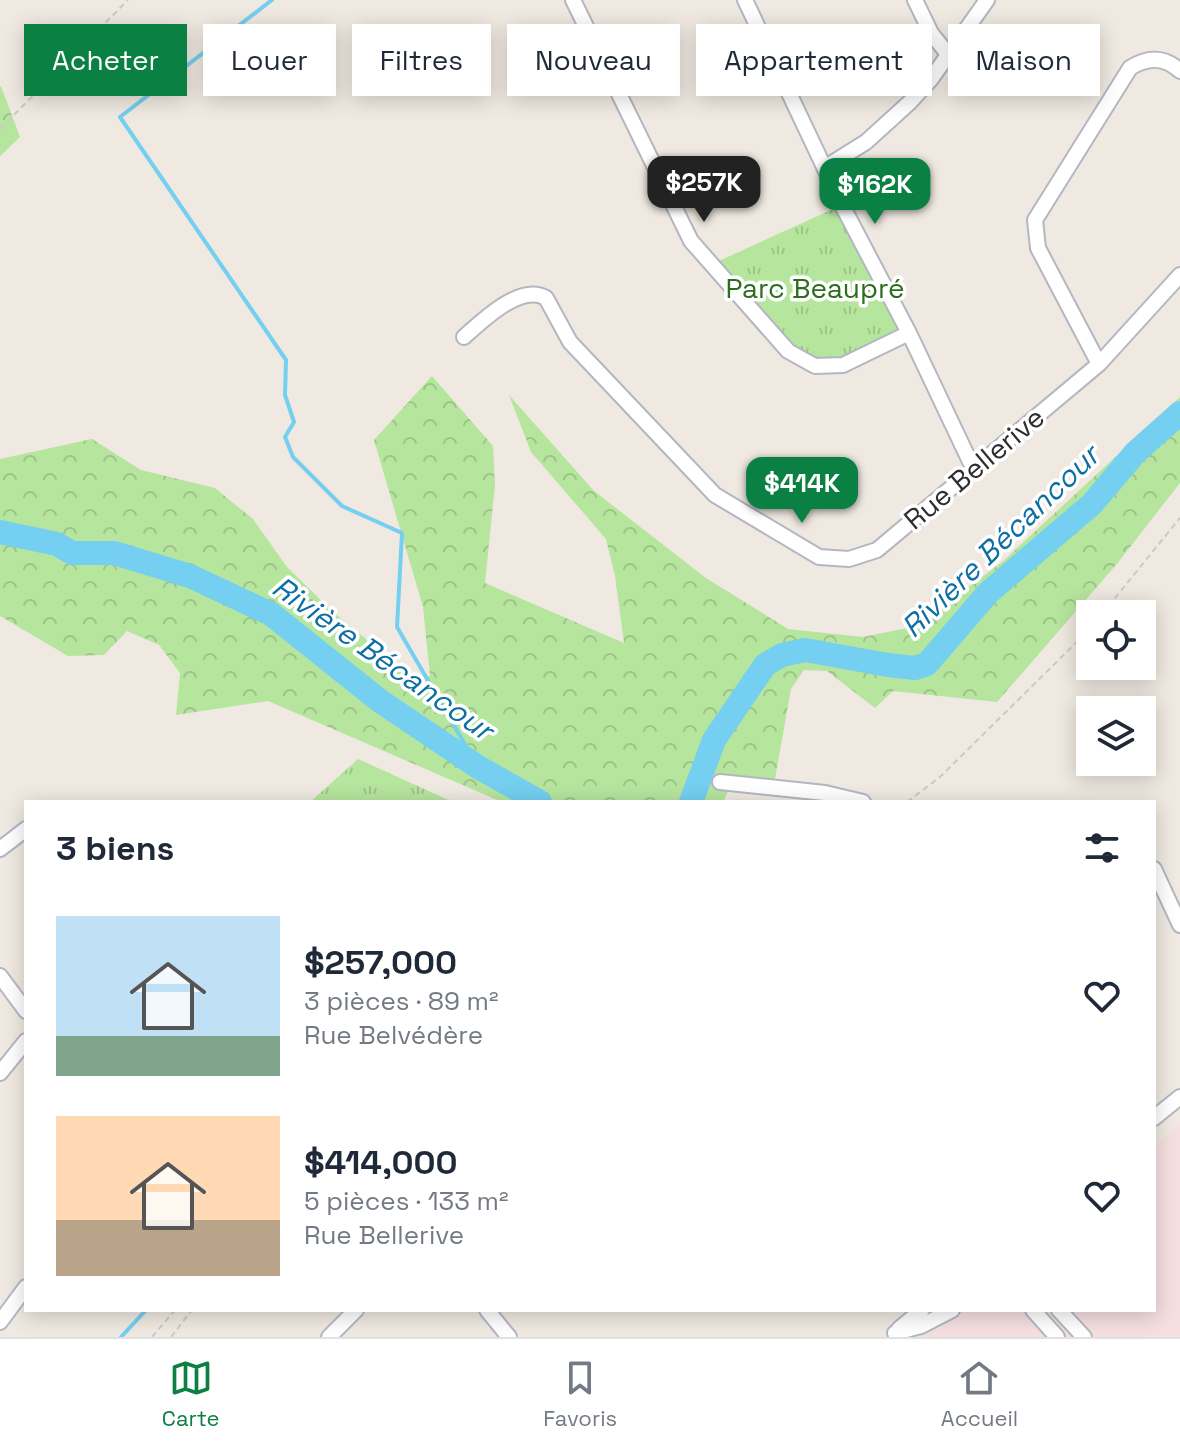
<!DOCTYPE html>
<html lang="fr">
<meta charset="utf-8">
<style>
body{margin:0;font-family:"Space Grotesk",sans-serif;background:#f2f2f3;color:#1f2937;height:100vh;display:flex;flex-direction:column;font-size:30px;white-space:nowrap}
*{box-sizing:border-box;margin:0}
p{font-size:26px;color:#747a83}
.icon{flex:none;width:44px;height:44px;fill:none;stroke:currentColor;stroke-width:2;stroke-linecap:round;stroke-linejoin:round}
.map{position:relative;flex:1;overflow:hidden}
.drawer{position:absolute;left:24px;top:800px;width:1132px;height:512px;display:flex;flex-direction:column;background:#fff;border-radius:0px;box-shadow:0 4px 20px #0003}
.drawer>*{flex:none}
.hud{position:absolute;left:24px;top:24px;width:1132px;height:72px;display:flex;gap:16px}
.controls{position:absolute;left:1076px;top:600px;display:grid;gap:16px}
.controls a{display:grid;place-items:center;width:80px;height:80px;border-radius:0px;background:#fff;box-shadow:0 4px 20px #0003;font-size:40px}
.price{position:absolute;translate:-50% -68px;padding:0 18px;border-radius:16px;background:#0b8043;color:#fff;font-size:26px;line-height:52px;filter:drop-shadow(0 2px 4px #0008)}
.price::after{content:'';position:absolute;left:50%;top:48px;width:24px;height:18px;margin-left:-12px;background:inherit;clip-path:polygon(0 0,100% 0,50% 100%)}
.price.current{background:#222;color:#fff}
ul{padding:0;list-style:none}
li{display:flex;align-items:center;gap:24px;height:200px;padding:0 32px}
li span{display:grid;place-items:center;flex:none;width:224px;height:160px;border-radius:0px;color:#555}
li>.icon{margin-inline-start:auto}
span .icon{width:96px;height:96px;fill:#fffc;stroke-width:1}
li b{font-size:34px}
h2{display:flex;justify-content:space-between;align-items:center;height:96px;padding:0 32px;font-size:34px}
.chip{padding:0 28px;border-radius:0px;background:#fff;box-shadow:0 4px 20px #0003;font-size:28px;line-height:72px}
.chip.current{background:#0b8043;color:#fff}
.dock{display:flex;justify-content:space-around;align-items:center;height:112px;border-top:2px solid #e0e1e3;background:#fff;font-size:22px;color:#747a83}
.dock a{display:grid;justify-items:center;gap:4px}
.dock .current{color:#0b8043}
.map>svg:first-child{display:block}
.medical{fill:#f5dfe0}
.forest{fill:url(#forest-crowns)}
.park{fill:url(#park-tufts)}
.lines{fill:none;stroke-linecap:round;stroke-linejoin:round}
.stream{stroke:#75cff0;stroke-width:4}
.river{stroke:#75cff0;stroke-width:24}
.minor-casing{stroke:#b4b7c1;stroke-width:18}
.path{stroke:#c9c9c9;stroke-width:2;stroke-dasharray:6 4;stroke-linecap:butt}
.minor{stroke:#fff;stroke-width:14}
.labels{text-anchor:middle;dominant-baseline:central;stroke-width:7;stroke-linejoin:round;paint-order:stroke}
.park-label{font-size:28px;fill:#2c6e1b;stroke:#fff}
.street-label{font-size:28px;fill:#2e2e2e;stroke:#fff}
.water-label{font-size:30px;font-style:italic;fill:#0d6fa3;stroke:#fff}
</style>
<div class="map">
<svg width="1180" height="1337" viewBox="0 0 1180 1337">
<defs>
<pattern id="forest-crowns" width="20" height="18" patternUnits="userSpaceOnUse" patternTransform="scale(2)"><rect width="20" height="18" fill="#b6e59e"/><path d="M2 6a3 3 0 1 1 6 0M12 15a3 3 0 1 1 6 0" fill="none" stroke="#9dc588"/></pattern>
<pattern id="park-tufts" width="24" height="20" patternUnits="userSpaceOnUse" patternTransform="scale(2)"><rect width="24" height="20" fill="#b6e59e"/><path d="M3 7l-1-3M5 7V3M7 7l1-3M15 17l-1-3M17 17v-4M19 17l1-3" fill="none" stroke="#9dc588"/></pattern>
</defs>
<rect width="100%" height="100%" fill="#efe9e1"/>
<path class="medical" d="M1180 1124V1337H921L954 1310H1154V1146Z"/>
<path class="forest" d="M1 86 20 137 0 156V87Z
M432 376 493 446 495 485 485 583 624 643 615 576 606 539 531 452 509 395 594 491 706 578 788 629 863 637 917 626 1002 562 1180 397V483L1116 565 997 702 893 691 875 708 827 671 804 670 791 689 773 790 731 785 723 802H502L268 701 176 715 180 673 159 645 127 631 104 655 68 656 0 616V459L92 439 141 470 215 488 253 519 287 567 332 611 410 675 430 676 423 607 374 440Z"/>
<path class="park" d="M842 205 909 333 856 360 800 359 710 265Z
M358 759 453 802H310Z"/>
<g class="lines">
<path class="stream" d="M272 0 120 117 286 360 285 395 294 422 285 437 293 457 342 506 402 533 397 627 478 767
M121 1337 146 1310"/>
<path class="river" d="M0 532 57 544 72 553H114L190 576 271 614 380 701 478 767 540 802
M691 802 714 740 765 665 782 655 805 650 888 665 915 668 927 664 988 593 1092 504 1135 453 1180 413"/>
<g class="minor-casing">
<path id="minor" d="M573 0 691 241 788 351 815 366 843 365 909 333
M745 0 842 205 909 333 973 468
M915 0 931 33 947 53
M826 167 866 142 910 102 931 79 987 0
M464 337C483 320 521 283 546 298L570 342 715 495 819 557 849 559 877 550 1099 364 1180 275
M1099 364 1038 248 1035 220 1130 68C1147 57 1164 56 1180 71
M720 782 825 793 863 802
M0 849 26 829
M1154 869 1180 925
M0 976 26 1011
M0 1073 26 1041
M1154 1118 1180 1097
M487 1310 509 1337
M1033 1310 1057 1337
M1059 1310 1084 1337
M0 1322 26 1287
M899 1329 922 1310
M895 1333 921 1326 952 1310
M329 1337 356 1310"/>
</g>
<path class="path" d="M0 129 128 0
M1102 614 1180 518
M907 802 940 777 1090 629
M152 1337 175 1310
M171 1337 192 1310"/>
<use href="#minor" class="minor"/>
</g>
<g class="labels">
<g class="park-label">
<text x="815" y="288">Parc Beaupré</text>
</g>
<g class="street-label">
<text transform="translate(974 468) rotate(-40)">Rue Bellerive</text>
</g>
<g class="water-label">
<text transform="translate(1000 541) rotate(-44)">Rivière Bécancour</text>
<text transform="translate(383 658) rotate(35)">Rivière Bécancour</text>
</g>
</g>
</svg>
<div class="controls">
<a><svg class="icon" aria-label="locate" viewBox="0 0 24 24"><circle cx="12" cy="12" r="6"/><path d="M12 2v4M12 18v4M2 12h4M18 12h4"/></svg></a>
<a><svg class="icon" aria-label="layers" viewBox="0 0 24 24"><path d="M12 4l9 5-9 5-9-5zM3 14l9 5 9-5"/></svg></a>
</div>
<b class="price current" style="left:704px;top:224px">$257K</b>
<b class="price" style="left:875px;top:226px">$162K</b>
<b class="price" style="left:802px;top:525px">$414K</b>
<div class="hud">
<a class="chip current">Acheter</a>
<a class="chip">Louer</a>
<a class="chip">Filtres</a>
<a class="chip">Nouveau</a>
<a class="chip">Appartement</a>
<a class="chip">Maison</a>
</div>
<section class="drawer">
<h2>3 biens<svg class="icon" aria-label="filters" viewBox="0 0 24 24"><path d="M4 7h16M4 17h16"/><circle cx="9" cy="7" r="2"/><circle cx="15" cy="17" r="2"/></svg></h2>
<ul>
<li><span style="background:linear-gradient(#bfe0f5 75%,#7fa58c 0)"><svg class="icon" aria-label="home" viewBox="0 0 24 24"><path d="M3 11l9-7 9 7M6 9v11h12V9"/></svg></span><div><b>$257,000</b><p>3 pièces · 89 m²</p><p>Rue Belvédère</p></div><svg class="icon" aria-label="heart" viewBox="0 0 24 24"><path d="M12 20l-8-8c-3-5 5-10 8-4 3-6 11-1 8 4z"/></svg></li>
<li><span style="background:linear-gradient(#ffd9b3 65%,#b9a48a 0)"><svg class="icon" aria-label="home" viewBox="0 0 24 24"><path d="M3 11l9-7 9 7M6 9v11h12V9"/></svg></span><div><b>$414,000</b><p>5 pièces · 133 m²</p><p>Rue Bellerive</p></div><svg class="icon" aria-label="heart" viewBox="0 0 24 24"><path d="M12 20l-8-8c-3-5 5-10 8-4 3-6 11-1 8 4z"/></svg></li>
</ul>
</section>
</div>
<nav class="dock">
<a class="current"><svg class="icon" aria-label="map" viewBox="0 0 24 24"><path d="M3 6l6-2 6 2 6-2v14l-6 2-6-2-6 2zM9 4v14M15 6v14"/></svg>Carte</a>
<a><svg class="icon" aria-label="saved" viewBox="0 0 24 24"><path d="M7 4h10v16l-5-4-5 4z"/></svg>Favoris</a>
<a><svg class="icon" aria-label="home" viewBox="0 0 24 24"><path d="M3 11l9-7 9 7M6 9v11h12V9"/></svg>Accueil</a>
</nav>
